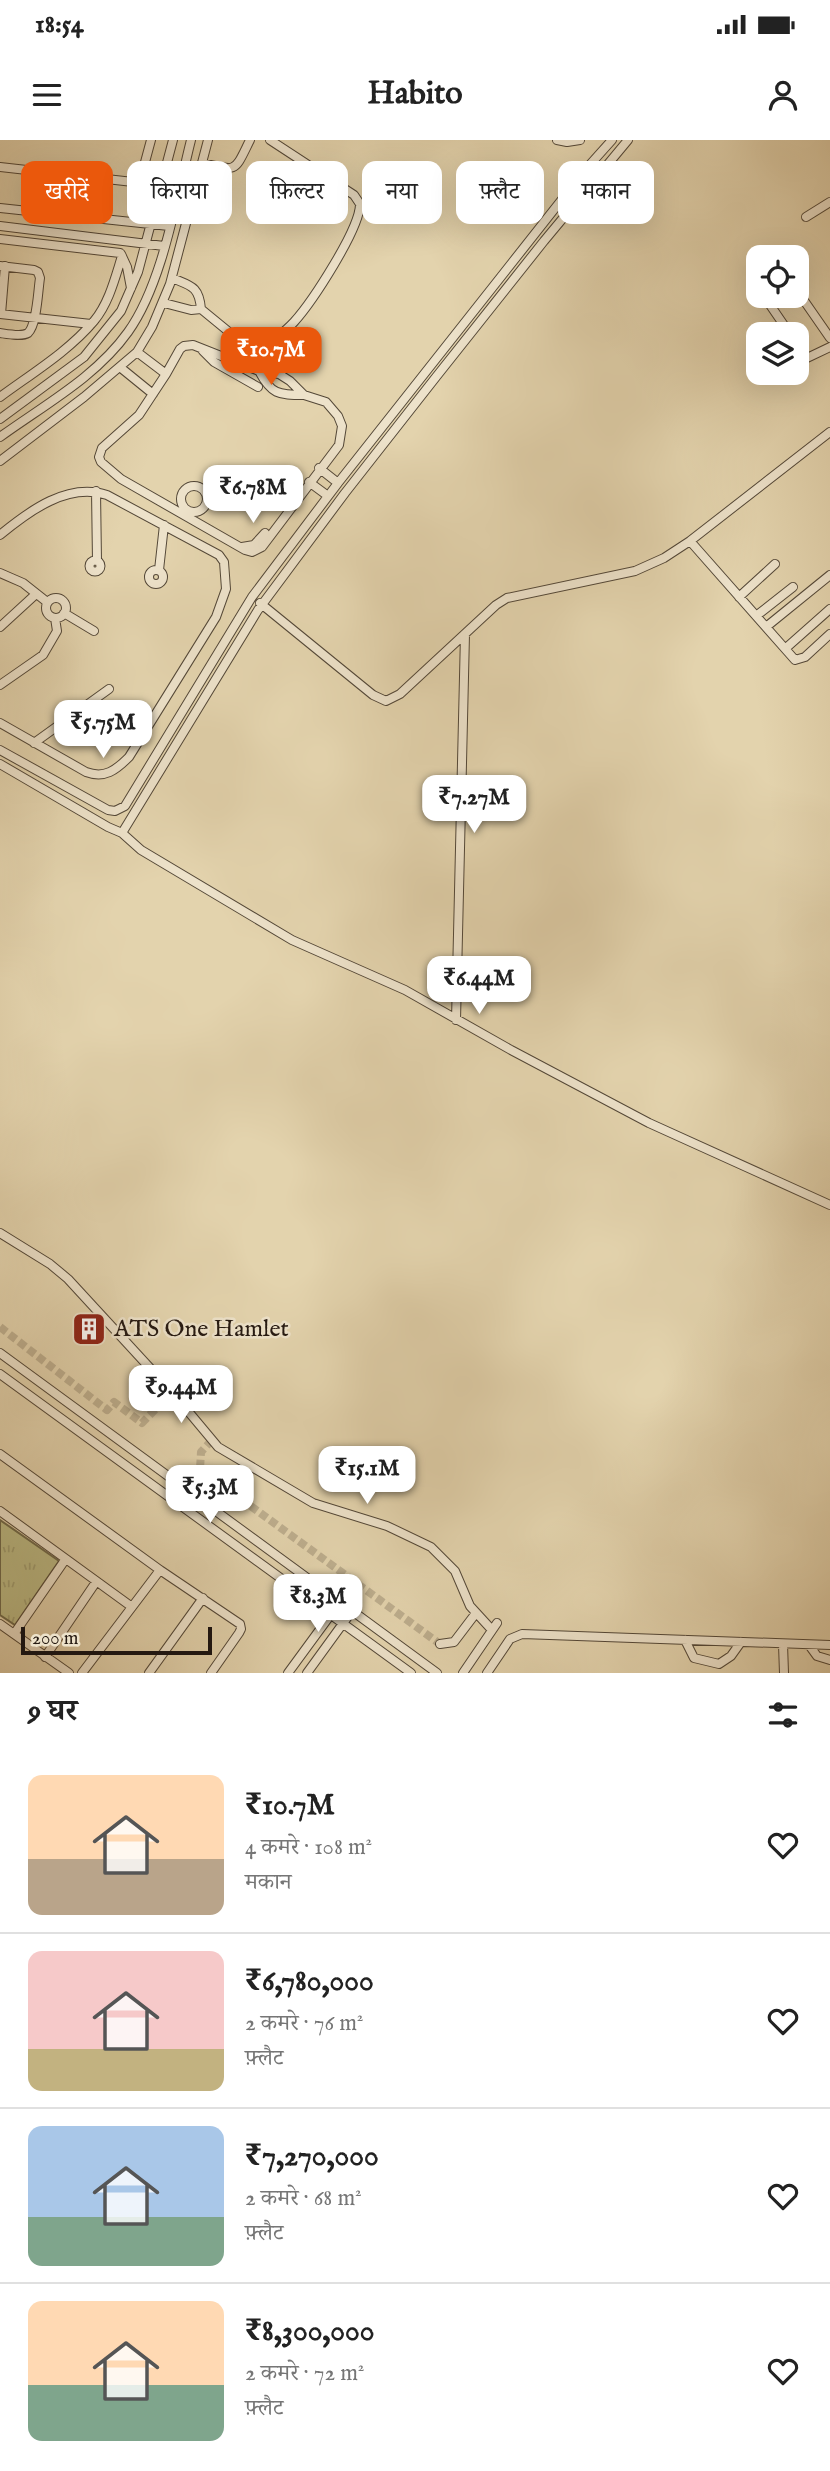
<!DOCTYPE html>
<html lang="hi">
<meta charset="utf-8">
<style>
body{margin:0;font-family:"IM FELL English","Noto Serif Devanagari",serif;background:#f2f2f2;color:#222;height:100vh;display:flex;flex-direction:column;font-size:26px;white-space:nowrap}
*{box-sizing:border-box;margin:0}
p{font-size:23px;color:#767676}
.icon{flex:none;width:38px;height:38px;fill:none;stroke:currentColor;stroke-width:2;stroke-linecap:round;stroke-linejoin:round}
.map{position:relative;height:1533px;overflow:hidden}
.details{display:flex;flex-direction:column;background:#fff;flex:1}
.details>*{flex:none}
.hud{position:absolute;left:21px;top:21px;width:789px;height:63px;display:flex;gap:14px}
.fabs{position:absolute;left:746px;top:105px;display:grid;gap:14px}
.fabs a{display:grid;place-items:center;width:63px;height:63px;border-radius:14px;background:#fff;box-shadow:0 7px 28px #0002;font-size:35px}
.scale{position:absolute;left:21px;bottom:18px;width:191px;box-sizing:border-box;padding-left:7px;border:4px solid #251911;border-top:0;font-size:19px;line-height:24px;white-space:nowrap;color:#251911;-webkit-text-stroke:5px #ede2ca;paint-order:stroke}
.price{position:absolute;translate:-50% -60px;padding:0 16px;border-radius:14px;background:#fff;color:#222;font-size:23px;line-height:46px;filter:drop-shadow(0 2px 4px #0008)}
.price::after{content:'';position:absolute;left:50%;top:42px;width:21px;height:16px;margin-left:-10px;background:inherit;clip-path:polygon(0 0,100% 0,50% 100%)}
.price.current{background:#ea580c;color:#fff}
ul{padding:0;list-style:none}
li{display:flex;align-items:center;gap:21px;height:175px;padding:0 28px}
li+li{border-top:2px solid #e0e0e0}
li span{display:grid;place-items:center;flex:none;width:196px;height:140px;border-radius:14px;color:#555}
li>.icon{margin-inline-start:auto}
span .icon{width:84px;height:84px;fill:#fffc;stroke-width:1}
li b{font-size:30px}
h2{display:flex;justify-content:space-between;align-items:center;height:84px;padding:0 28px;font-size:30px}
.tag{padding:0 24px;border-radius:14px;background:#fff;box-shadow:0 7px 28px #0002;font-size:24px;line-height:63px}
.tag.current{background:#ea580c;color:#fff}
.status{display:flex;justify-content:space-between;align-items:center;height:49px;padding:0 35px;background:#fff;direction:ltr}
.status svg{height:19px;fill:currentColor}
header{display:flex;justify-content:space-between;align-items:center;height:91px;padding:0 28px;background:#fff;font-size:32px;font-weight:700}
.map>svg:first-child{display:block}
.grass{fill:url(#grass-tufts);stroke:#706a4b;stroke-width:2}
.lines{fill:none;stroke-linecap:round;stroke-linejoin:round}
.minor-tunnel{stroke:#bdae8e;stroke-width:8;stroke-dasharray:8 4;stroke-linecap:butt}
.minor-casing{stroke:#544838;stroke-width:10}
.minor{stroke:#ede2ca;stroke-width:8}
.labels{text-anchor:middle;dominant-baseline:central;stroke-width:5;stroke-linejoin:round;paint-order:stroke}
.poi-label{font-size:24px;fill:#251911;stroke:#ede2ca;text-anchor:start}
</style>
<div class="status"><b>18:54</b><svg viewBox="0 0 49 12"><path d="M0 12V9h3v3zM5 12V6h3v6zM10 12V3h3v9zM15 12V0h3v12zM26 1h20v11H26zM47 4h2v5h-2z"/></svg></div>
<header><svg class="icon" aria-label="menu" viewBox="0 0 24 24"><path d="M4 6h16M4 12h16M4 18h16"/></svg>Habito<svg class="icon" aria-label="person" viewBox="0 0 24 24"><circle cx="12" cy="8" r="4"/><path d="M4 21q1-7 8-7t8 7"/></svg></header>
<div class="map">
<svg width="830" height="1533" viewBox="0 0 830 1533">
<defs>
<pattern id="grass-tufts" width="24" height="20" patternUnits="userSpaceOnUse" patternTransform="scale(1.75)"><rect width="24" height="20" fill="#bbba85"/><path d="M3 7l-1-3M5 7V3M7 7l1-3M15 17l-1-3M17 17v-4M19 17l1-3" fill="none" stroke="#a19f72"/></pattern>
</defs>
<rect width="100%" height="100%" fill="#e3d3ad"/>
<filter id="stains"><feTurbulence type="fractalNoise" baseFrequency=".00286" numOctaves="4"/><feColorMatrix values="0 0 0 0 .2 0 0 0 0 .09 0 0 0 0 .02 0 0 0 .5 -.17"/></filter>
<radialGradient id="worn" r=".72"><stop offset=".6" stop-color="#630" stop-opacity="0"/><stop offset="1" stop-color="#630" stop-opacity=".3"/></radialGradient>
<path class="grass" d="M0 1380 59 1421 15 1485 0 1475Z"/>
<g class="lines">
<path class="minor-tunnel" d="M0 1187 107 1270 114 1262 142 1283 172 1252
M212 1300 201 1312 200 1329 440 1504"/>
<g class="minor-casing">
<path id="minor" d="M557 0 567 2 580 0
M202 23C238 32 234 32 250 0
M0 27 133 42 139 40 141 37 151 0
M0 68 169 86
M44 73 45 60
M806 77 830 62
M0 86 164 106
M0 99 120 113
M121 114 127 127 131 148
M0 126 34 130 38 132 40 138C38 150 37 185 28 193 22 197 7 194 0 193
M172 138C191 146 199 146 201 169L257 215C269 203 283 194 294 182 312 162 360 89 360 64L354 55 270 0
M753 139 758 146
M796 149 830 198
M764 156 790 194
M164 163 191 170 201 169
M0 174 91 184
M1 174 5 126
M796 203 807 218 830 207
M193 205 259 231 279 234 290 241 304 255 326 262 338 276 342 286 339 305 262 407 252 412 245 410 121 339 101 322 99 317 102 308 139 275 166 234 180 209 184 206Z
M203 211 214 222 258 247
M137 212 166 234
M121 228 153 254
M259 231C271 254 278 255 304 255
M0 257C31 234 69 211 94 181 109 163 115 138 122 116
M0 279 84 217 121 171 138 132 173 0
M0 297C44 265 96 237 128 192 163 143 176 59 191 0
M0 321 84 257 137 212 152 187 170 144 208 0
M319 328 338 343
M309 342 328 356
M181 359a13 13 0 1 1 26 0a13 13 0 1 1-26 0Z
M96 351 97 421
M0 395C29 371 68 342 107 355L219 415 224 422 226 449 216 477 129 617C116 630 105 639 86 632L0 583
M690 401 795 520 805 517 830 494
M242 407 254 405 265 393
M89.5 426a5.5 5.5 0 1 1 11 0a5.5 5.5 0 1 1-11 0Z
M149 437a7 7 0 1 1 14 0a7 7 0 1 1-14 0Z
M159 430 164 385
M0 433 23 443 47 462
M739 457 775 424
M46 468a10 10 0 1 1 20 0a10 10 0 1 1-20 0Z
M260 463 373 555 386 561 400 554 496 465 507 458 635 431 664 418 690 401 830 292
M64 473 94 491
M756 476 793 447
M0 487 36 454
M766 487 830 435
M786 508 830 469
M0 545 43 515 57 491 55 478
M34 603 109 549
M0 610 108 670 115 671 125 666 252 457 338 343 586 29 612 0
M0 624 108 687 122 693 141 710 292 800 405 850 511 910 649 983 830 1065
M122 693 258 470 345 353 436 237 544 101 628 0
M456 880 465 494
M0 1093 50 1124 68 1139 172 1252 218 1307 313 1363 387 1386 431 1407 455 1431 470 1466 492 1490
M0 1213 437 1533
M0 1234 411 1533
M0 1314 160 1430 240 1484 241 1489 239 1493 211 1533
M0 1371 132 1467
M0 1484 69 1533
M14 1494 65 1420
M685 1500 694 1518 719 1524 731 1516 741 1502
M440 1504 454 1502 476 1473
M783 1504 784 1533
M809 1505 817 1516 830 1520
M45 1517 96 1442
M82 1533 160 1430
M149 1533 203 1458
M288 1533 340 1462
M307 1533 352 1471
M463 1533 497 1483
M487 1533 510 1499 522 1494 830 1505"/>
</g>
<use href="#minor" class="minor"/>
</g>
<defs>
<g id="building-square" transform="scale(1.75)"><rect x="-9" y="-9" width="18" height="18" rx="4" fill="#8f2418" stroke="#ede2ca"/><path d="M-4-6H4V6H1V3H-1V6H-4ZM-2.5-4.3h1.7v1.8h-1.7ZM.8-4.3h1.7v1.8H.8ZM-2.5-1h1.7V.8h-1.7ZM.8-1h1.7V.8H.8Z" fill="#fff"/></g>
</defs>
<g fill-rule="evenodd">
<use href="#building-square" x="89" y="1189"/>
</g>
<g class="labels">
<g class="poi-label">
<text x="114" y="1189">ATS One Hamlet</text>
</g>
</g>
<rect width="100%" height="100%" filter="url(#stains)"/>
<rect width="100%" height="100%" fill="url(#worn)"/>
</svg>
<div class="fabs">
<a><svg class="icon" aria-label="locate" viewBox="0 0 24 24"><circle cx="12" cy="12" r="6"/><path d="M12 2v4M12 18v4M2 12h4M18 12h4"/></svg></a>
<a><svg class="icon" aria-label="layers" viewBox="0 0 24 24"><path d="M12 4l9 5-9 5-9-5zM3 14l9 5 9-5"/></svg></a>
</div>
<div class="scale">200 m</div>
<b class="price current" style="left:271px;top:247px">₹10.7M</b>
<b class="price" style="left:253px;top:385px">₹6.78M</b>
<b class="price" style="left:103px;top:620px">₹5.75M</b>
<b class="price" style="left:474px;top:695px">₹7.27M</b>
<b class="price" style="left:479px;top:876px">₹6.44M</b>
<b class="price" style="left:181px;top:1285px">₹9.44M</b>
<b class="price" style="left:367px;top:1366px">₹15.1M</b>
<b class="price" style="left:210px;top:1385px">₹5.3M</b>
<b class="price" style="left:318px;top:1494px">₹8.3M</b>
<div class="hud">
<a class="tag current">खरीदें</a>
<a class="tag">किराया</a>
<a class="tag">फ़िल्टर</a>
<a class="tag">नया</a>
<a class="tag">फ़्लैट</a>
<a class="tag">मकान</a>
</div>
</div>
<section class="details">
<h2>9 घर<svg class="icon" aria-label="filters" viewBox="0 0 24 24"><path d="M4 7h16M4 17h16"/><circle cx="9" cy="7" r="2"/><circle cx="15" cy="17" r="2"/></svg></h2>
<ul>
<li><span style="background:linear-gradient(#ffd9b3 60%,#b9a48a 0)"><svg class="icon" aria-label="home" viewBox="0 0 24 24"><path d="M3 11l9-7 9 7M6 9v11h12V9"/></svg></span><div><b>₹10.7M</b><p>4 कमरे · 108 m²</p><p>मकान</p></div><svg class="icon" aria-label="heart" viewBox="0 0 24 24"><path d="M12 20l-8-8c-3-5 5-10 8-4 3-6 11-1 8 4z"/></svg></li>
<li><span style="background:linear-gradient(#f6c9c9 70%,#c2b280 0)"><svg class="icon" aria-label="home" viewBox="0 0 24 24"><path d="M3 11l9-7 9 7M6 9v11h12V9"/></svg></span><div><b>₹6,780,000</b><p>2 कमरे · 76 m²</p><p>फ़्लैट</p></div><svg class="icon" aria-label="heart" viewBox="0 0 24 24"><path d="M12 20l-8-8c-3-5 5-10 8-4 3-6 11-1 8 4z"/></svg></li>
<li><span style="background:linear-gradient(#a9c7e8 65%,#7fa58c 0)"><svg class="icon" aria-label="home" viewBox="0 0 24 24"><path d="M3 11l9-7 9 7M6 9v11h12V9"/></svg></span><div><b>₹7,270,000</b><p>2 कमरे · 68 m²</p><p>फ़्लैट</p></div><svg class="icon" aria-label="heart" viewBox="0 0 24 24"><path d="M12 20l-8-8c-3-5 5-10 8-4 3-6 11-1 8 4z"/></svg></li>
<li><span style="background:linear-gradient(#ffd9b3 60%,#7fa58c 0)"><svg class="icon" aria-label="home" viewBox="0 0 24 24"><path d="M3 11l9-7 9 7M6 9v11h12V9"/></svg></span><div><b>₹8,300,000</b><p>2 कमरे · 72 m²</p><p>फ़्लैट</p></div><svg class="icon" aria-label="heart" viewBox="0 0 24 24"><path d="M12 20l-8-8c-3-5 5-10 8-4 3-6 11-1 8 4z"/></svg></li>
</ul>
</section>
